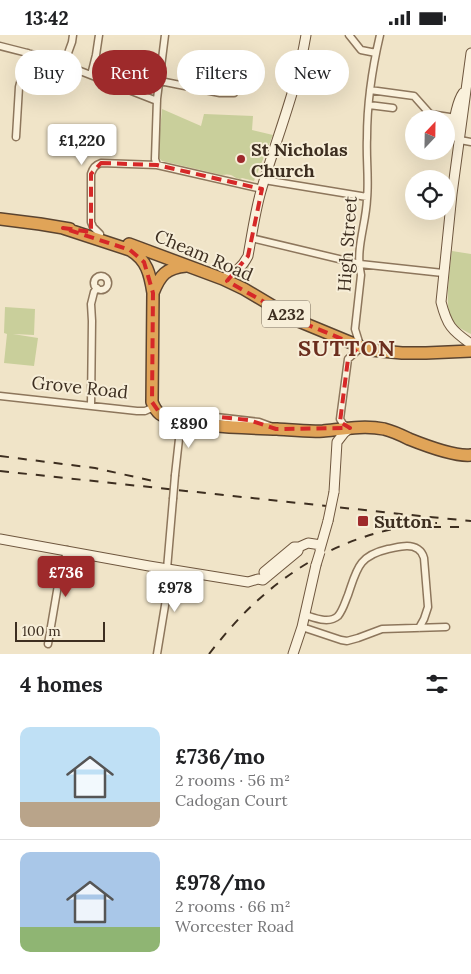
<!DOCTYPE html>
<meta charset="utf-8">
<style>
body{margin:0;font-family:Lora,serif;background:#f2f2f2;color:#202124;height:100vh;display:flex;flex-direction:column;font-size:19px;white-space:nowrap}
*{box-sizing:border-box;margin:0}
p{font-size:16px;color:#757577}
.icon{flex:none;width:28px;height:28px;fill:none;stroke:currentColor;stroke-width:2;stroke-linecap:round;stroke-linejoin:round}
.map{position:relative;height:619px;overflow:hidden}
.drawer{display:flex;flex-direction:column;background:#fff;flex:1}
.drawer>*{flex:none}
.top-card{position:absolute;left:15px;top:15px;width:441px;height:45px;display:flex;gap:10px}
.needle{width:32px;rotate:22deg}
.tools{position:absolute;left:405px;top:75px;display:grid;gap:10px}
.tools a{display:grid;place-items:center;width:50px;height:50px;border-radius:50%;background:#fff;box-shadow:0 5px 20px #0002;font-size:25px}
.scale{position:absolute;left:15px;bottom:12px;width:90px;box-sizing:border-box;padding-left:5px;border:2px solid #3d2e20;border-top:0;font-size:14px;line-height:18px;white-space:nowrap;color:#3d2e20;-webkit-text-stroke:4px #f7eed8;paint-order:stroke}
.price{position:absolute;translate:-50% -42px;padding:0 11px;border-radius:5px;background:#fff;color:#222;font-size:16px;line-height:32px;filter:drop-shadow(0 1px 2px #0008)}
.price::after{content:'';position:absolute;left:50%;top:30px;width:15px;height:11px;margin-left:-8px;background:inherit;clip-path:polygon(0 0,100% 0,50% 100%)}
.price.selected{background:#9e2a2b;color:#fff}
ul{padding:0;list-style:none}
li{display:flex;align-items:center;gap:15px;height:125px;padding:0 20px}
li+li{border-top:1px solid #e0e0e0}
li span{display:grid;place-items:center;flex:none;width:140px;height:100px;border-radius:10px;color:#555}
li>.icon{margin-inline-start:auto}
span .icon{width:60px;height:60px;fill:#fffc;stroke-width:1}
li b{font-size:21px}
h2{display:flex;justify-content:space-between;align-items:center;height:60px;padding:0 20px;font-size:21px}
.chip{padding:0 18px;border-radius:22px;background:#fff;box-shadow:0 5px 20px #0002;font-size:18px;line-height:45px}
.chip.selected{background:#9e2a2b;color:#fff}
.status{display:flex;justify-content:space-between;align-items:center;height:35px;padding:0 25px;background:#fff;direction:ltr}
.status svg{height:14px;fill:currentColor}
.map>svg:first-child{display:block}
.green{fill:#c9cf9b}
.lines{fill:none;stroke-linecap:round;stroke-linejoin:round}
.street-casing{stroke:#8d765c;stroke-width:9}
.secondary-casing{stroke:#6f573f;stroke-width:11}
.highway-casing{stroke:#5b4430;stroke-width:14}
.street{stroke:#faf1dc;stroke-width:6}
.secondary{stroke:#faf1dc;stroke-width:9}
.highway{stroke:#e0a458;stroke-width:11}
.rail{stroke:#3d2e20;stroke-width:2;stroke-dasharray:9 9;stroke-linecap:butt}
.street-bridge-casing{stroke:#8d765c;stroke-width:9;stroke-linecap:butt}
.secondary-bridge-casing{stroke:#6f573f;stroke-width:11;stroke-linecap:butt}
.street-bridge{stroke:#faf1dc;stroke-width:6}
.secondary-bridge{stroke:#faf1dc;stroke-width:9}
.marked{fill:none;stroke:#d62828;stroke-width:4;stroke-dasharray:10 6;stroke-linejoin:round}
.poi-dot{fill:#9e2a2b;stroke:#f7eed8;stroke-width:2}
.labels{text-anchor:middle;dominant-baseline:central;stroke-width:4;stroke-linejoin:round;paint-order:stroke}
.shield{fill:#f7eed8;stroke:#756857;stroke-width:1}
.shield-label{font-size:16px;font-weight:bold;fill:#3d2e20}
.poi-label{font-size:18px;font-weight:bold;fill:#3d2e20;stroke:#f7eed8;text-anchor:start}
.street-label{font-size:18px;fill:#3d2e20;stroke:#f7eed8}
.district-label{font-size:22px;font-weight:bold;letter-spacing:1px;fill:#6b2e1e;stroke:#f7eed8}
</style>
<div class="status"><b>13:42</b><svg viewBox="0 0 49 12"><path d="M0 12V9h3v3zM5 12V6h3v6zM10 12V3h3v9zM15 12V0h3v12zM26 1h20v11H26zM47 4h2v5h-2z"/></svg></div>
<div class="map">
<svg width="471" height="619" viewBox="0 0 471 619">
<rect width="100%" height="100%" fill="#f0e4c8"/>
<path class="green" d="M162 74 201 91 204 79 253 81 252 95 273 100 254 146 242 143 240 144C231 142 234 138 222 140L162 126 159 123 158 117Z
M452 216 471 219V299C463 295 453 290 450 281 445 269 450 231 452 216Z
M248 228 251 238 250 246 244 248 233 243Z
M5 272 35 274 34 300 13 299 38 303 34 331 4 328 7 299 4 298Z"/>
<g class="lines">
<g class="street-casing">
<path id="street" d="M349 0 361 15 376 18
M0 11 47 23 157 66
M64 29 72 7 73 0
M91 40 96 20 99 0
M160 46 220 58H234
M370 55 414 61 430 79 456 83
M369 70 393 73
M16 102 19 52 28 18
M460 105 471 107
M157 130 155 124 157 64 165 0
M264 145 367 162
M100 199 93 192 91 187V139C93 133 95 130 101 128L157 130 262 154
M251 203 360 229 443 238
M94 248a7 7 0 1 1 14 0a7 7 0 1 1-14 0Z
M0 361 137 376H145L154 372
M91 371 92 286 91 269 94 257 97 253
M172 377 190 379
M348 392 343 389 340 384 348 324 358 315 359 307 355 294 361 240C355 214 366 190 367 164 369 144 366 123 367 103 367 68 372 34 380 0
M175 440 181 386 190 379 259 387 270 391
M167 534 173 464
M305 580C315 583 329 589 338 581 343 575 345 567 348 560 357 534 358 521 388 514 394 513 401 511 407 511 415 511 422 515 424 523L428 572 424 584 419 593
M302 592 341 605 347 606 358 603 382 594 446 592
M48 609 58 550 64 529 67 515
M157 619 171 534"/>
</g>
<g class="secondary-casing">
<path id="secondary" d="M471 18 452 159 441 267C447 290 451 295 471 309
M460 105C457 102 454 99 454 94 453 85 458 65 463 58
M223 244C234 238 242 233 248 221 252 199 255 177 261 156 276 104 297 54 306 0
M334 457 337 407 344 398 350 393
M0 504 149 531 248 547 258 544 263 545 298 516 299 512
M320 514 328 486
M264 537 294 512H299L308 508 321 510
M293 619 302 592 316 530"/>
</g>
<g class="highway-casing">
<path id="highway" d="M0 184 40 189 70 194
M63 193 130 215C147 225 150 239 153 258L152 367C154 372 156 376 160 379 178 392 253 393 277 394 292 395 308 397 323 396 343 394 364 390 384 394 392 396 401 400 409 404 424 410 455 422 471 420
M129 209 223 244 244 254 296 285 359 311 371 315 402 318H426L471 316
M153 258C160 240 166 233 186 231"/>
</g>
<use href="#street" class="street"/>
<use href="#secondary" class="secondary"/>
<use href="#highway" class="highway"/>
<path class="rail" d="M0 421 95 433 153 446
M0 436 420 481 471 486
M432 492H467
M209 619C224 600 240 581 258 565 309 519 369 492 437 488"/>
<g class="street-bridge-casing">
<path id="street-bridge" d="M173 464 175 440"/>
</g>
<g class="secondary-bridge-casing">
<path id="secondary-bridge" d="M328 486 334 457
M316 530 320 517"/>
</g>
<use href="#street-bridge" class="street-bridge"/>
<use href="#secondary-bridge" class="secondary-bridge"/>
</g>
<path class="marked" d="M101 128 157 130 262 154 248 221 227 246 296 285 359 311 348 324 340 387 350 393 276 394 249 385 190 379 181 386 161 380 152 367 153 258 144 227 130 215 63 193 91 197V139Z"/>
<g class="poi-dot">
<circle cx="241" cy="124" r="5"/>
<rect x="357" y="480" width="12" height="12" rx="2.5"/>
</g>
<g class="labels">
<rect class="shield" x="262" y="265.5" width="48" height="27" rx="4"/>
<g class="shield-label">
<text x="286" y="279">A232</text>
</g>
<g class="poi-label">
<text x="251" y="114">St Nicholas<tspan x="251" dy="21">Church</tspan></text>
<text x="374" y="486">Sutton</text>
</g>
<g class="street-label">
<text transform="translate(347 209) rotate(-86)">High Street</text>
<text transform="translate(204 220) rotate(23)">Cheam Road</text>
<text transform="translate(80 352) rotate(6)">Grove Road</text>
</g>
<g class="district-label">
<text x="347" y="313">SUTTON</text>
</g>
</g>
</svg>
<div class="tools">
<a><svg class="needle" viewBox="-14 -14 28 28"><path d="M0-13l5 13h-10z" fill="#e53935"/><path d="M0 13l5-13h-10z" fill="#757577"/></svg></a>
<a><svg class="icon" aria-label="locate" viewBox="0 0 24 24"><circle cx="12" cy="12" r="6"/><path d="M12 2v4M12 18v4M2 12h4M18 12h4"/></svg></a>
</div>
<div class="scale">100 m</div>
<b class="price" style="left:82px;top:131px">£1,220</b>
<b class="price" style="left:189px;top:414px">£890</b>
<b class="price selected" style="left:66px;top:563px">£736</b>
<b class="price" style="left:175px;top:578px">£978</b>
<div class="top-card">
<a class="chip">Buy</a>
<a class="chip selected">Rent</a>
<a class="chip">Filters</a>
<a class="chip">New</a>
</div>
</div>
<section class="drawer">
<h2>4 homes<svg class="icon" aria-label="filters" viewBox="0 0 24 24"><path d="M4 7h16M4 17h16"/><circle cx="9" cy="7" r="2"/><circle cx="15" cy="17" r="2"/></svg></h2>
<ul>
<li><span style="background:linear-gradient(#bfe0f5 75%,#b9a48a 0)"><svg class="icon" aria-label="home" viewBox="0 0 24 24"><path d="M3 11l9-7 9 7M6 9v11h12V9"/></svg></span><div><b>£736/mo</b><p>2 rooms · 56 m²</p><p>Cadogan Court</p></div></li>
<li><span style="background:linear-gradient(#a9c7e8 75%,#8fb573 0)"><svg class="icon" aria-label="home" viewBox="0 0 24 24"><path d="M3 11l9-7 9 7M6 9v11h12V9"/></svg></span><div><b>£978/mo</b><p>2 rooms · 66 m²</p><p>Worcester Road</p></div></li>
</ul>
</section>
